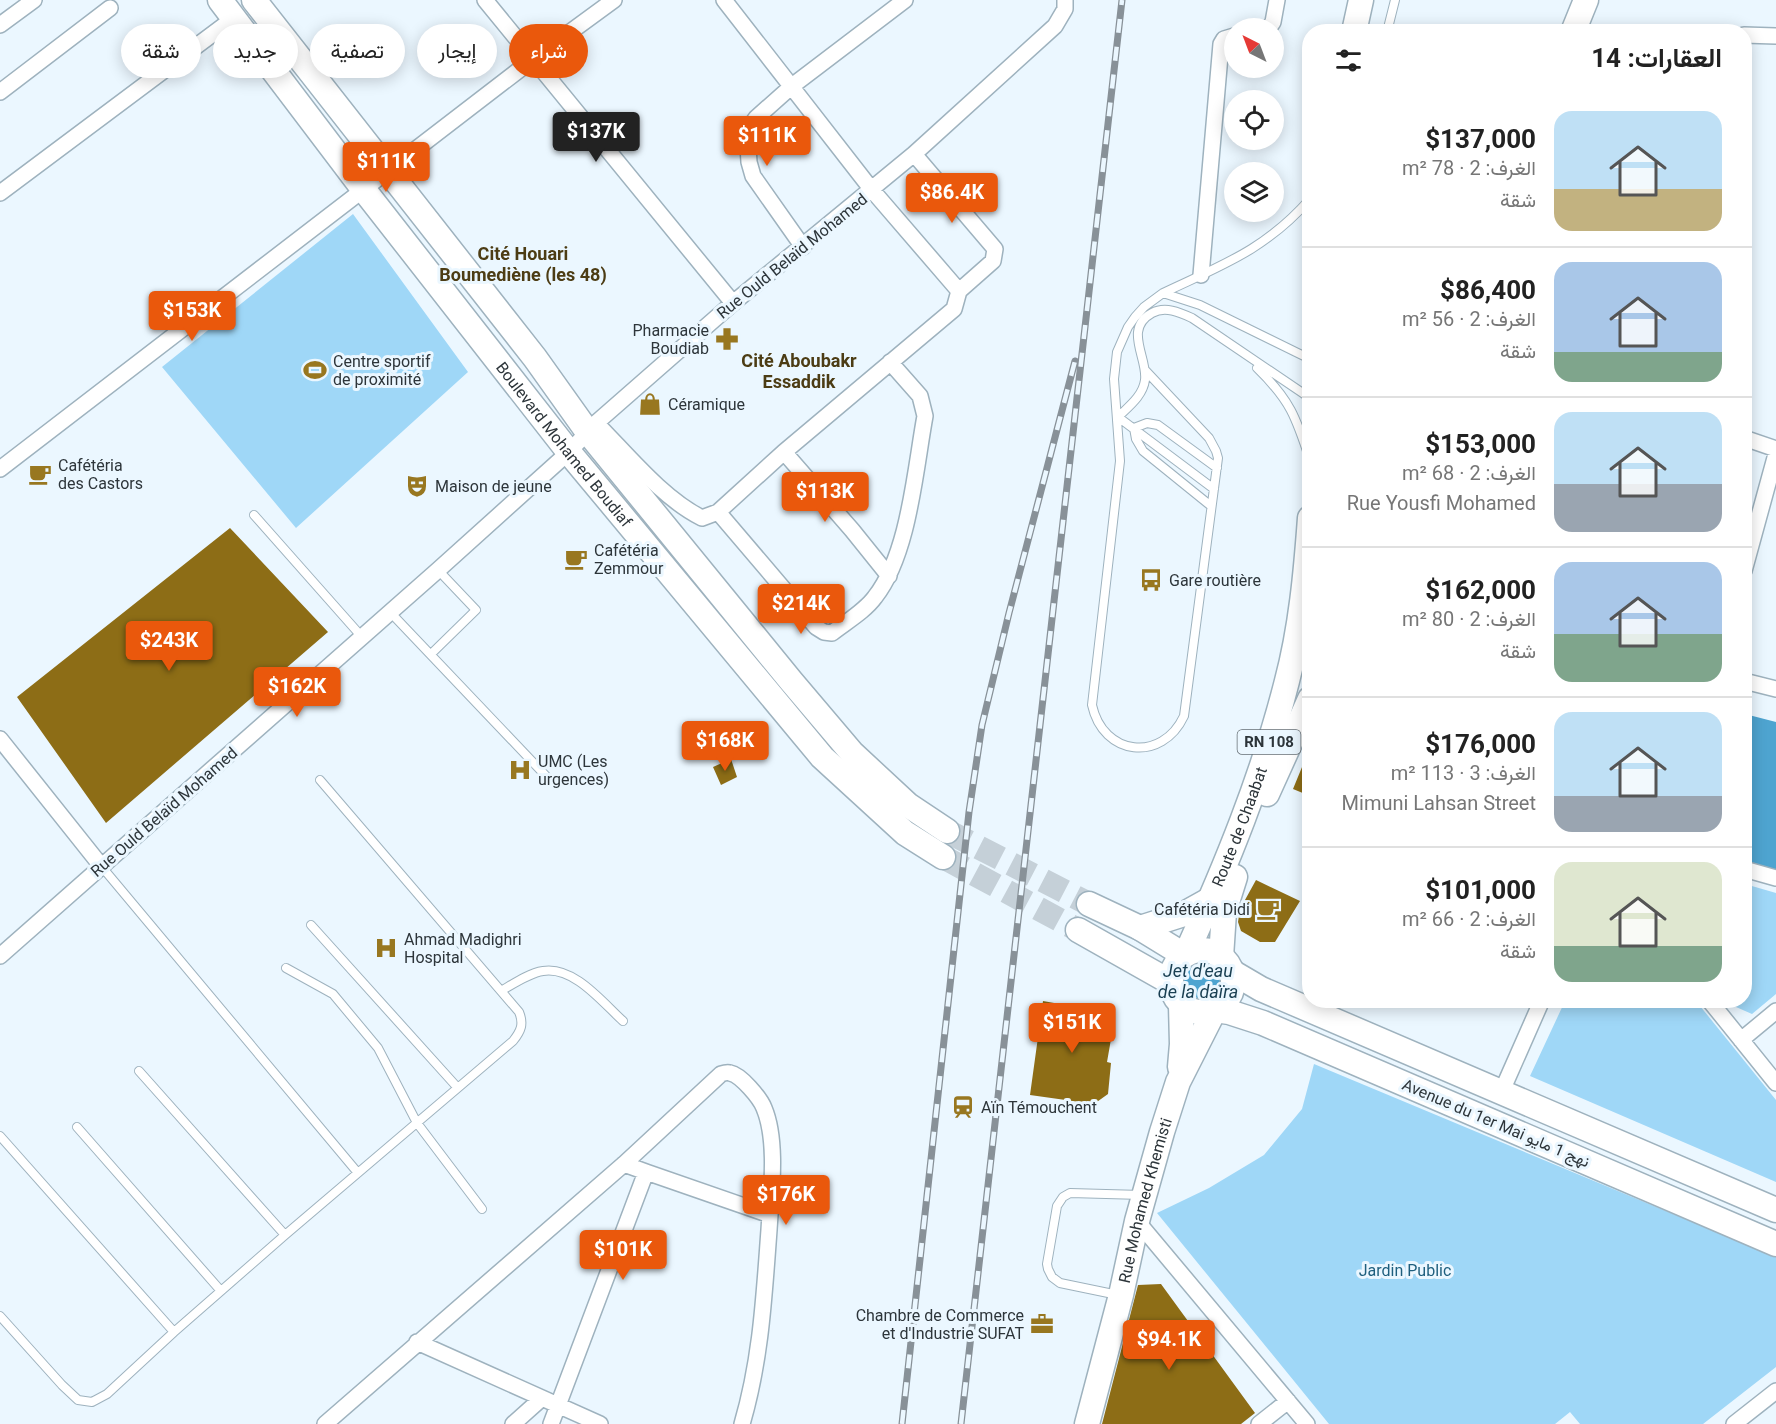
<!DOCTYPE html>
<html lang="ar">
<meta charset="utf-8">
<style>
body{margin:0;font-family:Roboto,Vazirmatn,sans-serif;background:#f6f6f6;color:#222;direction:rtl;height:100vh;display:flex;flex-direction:column;font-size:22px;white-space:nowrap}
*{box-sizing:border-box;margin:0}
p{font-size:20px;color:#767676}
.icon{flex:none;width:33px;height:33px;fill:none;stroke:currentColor;stroke-width:2;stroke-linecap:round;stroke-linejoin:round}
.map{position:relative;flex:1;overflow:hidden;direction:ltr}
.side{position:absolute;left:1302px;top:24px;width:450px;height:984px;display:flex;flex-direction:column;background:#fff;border-radius:24px;box-shadow:0 3px 15px #0003;direction:rtl}
.side>*{flex:none}
.hud{position:absolute;left:18px;top:24px;width:570px;height:54px;direction:rtl;display:flex;gap:12px}
.needle{width:39px;rotate:318deg}
.controls{position:absolute;left:1224px;top:18px;display:grid;gap:12px}
.controls a{display:grid;place-items:center;width:60px;height:60px;border-radius:50%;background:#fff;box-shadow:0 3px 15px #0003;font-size:30px}
.price{position:absolute;translate:-50% -51px;padding:0 14px;border-radius:6px;background:#ea580c;color:#fff;font-size:20px;line-height:39px;filter:drop-shadow(0 2px 3px #0008)}
.price::after{content:'';position:absolute;left:50%;top:36px;width:18px;height:14px;margin-left:-9px;background:inherit;clip-path:polygon(0 0,100% 0,50% 100%)}
.price.current{background:#222;color:#fff}
ul{padding:0;list-style:none}
li{display:flex;align-items:center;gap:18px;height:150px;padding:0 30px}
li+li{border-top:2px solid #e0e0e0}
li span{display:grid;place-items:center;flex:none;width:168px;height:120px;border-radius:18px;color:#555}
li>.icon{margin-inline-start:auto}
span .icon{width:72px;height:72px;fill:#fffc;stroke-width:1}
li b{font-size:26px}
h2{display:flex;justify-content:space-between;align-items:center;height:72px;padding:0 30px;font-size:26px}
.tag{padding:0 21px;border-radius:27px;background:#fff;box-shadow:0 3px 15px #0003;font-size:21px;line-height:54px}
.tag.current{background:#ea580c;color:#fff}
.map>svg:first-child{display:block}
.green{fill:#9fd7f7}
.water{fill:#4ea4d0}
.building{fill:#8d6d16}
.lines{fill:none;stroke-linecap:round;stroke-linejoin:round}
.primary-tunnel{stroke:#c5d0d8;stroke-width:24;stroke-dasharray:24 12;stroke-linecap:butt}
.service-casing{stroke:#9eb2be;stroke-width:10}
.minor-casing{stroke:#9eb2be;stroke-width:18}
.primary-casing{stroke:#9eb2be;stroke-width:27}
.service{stroke:#fff;stroke-width:8}
.minor{stroke:#fff;stroke-width:15}
.primary{stroke:#fff;stroke-width:24}
.rail-casing{stroke:#889198;stroke-width:7}
.rail{stroke:#ebf7ff;stroke-width:4.5;stroke-dasharray:14;stroke-linecap:butt}
.labels{text-anchor:middle;dominant-baseline:central;stroke-width:6;stroke-linejoin:round;paint-order:stroke}
.shield{fill:#ebf7ff;stroke:#666f75;stroke-width:1.5}
.shield-label{font-size:15px;font-weight:bold;fill:#2d353a}
.street-label{font-size:16px;fill:#2d353a;stroke:#ebf7ff}
.poi-label{font-size:16px;fill:#2d353a;stroke:#ebf7ff;text-anchor:start}
.park-label{font-size:16px;fill:#1e5f7e;stroke:#ebf7ff}
.neighbourhood-label{font-size:18px;font-weight:bold;fill:#4c3c14;stroke:#ebf7ff}
.water-label{font-size:18px;font-style:italic;fill:#193f52;stroke:#ebf7ff}
</style>
<div class="map">
<svg width="1776" height="1424" viewBox="0 0 1776 1424">
<rect width="100%" height="100%" fill="#ebf7ff"/>
<path class="green" d="M353 214 468 372 296 528 162 367Z
M1745 884 1776 893V994L1752 1014 1736 1007 1730 1001 1744 1000Z
M1565 1001H1696L1776 1100V1182L1530 1076Z
M1314 1064 1776 1257V1367L1703 1424H1580L1570 1412 1555 1424H1329L1157 1213 1209 1188 1264 1155 1302 1109Z"/>
<path class="water" d="M1745 714 1776 722V870L1745 861Z
M1176 980a23 23 0 1 1 46 0a23 23 0 1 1-46 0Z"/>
<path class="building" d="M230 528 328 632 106 823 17 697Z
M1309 750H1310V796L1293 789Z
M731 759 737 777 721 785 713 767Z
M1256 880 1300 901 1275 942H1260L1241 931 1238 922 1240 909Z
M1043 1001 1104 1012 1114 1022 1107 1062 1111 1063 1108 1094 1094 1104 1030 1095Z
M1161 1284 1255 1413 1241 1424H1102L1138 1285Z"/>
<g class="lines">
<path class="primary-tunnel" d="M947 831 1089 904
M943 857 1078 930"/>
<g class="service-casing">
<path id="service" d="M1387 32 1395 0
M1163 293 1200 305 1310 359
M1257 368C1290 400 1296 417 1310 460
M1145 370 1209 438 1216 451 1218 458 1184 716C1162 763 1103 756 1092 705L1120 461 1114 379 1117 352 1128 327 1135 317 1144 307 1163 293C1222 265 1265 250 1310 199
M1118 417C1128 407 1143 396 1145 380 1148 358 1123 329 1152 313 1165 306 1179 312 1192 318L1310 398
M1118 417 1214 489
M1211 506 1143 451 1136 439 1134 428 1147 423 1158 425 1217 468
M254 515 362 637
M390 612 546 776
M431 654 476 610 438 570
M102 867 358 1173
M311 925 457 1087
M286 968 333 994 378 1048 417 1123 482 1209
M501 991C513 984 529 973 543 971 574 966 602 1002 623 1021
M139 1071 285 1235
M77 1127 221 1291
M0 1136 174 1332
M1118 1295 1060 1283 1052 1277 1048 1269 1047 1264 1057 1206 1063 1197 1070 1193 1142 1195
M0 1316 62 1385 78 1400 92 1402 107 1394 174 1332 285 1235 513 1041C521 1031 524 1024 519 1012L320 780"/>
</g>
<g class="minor-casing">
<path id="minor" d="M485 0 733 303
M724 0 872 190 959 291
M0 25 34 0
M1269 28 1273 22 1277 0
M1744 35 1776 36
M0 92 110 8
M0 193 234 18
M803 247 753 176 749 162 747 131 756 118 792 86 905 0
M1201 275 1221 44 1224 39 1234 36
M596 423C627 454 662 498 702 518L718 512 816 627 824 632 832 633C846 622 865 611 875 597 909 554 915 470 925 416L920 396 890 362
M1744 438 1776 449
M784 452 852 530 889 576
M0 469 532 60 614 0
M718 512 784 452 954 309 959 291 993 261 995 249 914 154
M1744 571 1776 454
M1744 681 1776 689
M0 739 102 867
M1744 869 1776 878
M0 956 438 570 569 452 596 423 733 303 914 154 1055 26 1065 9V0
M1709 1000 1776 1083
M1741 1040 1776 1011
M1501 1093 1542 1000
M646 1172 770 1215
M1137 1221 1307 1424
M417 1342 600 1424
M325 1424 624 1164 721 1074C724 1073 727 1072 730 1073 741 1075 760 1098 764 1108 778 1141 771 1195 769 1230 764 1297 761 1359 742 1424
M513 1424 541 1399
M551 1424 646 1172 624 1164
M1259 1424 1288 1401
M1734 1424 1776 1391"/>
</g>
<g class="primary-casing">
<g id="primary">
<path id="s1" d="M220 0 364 190 572 456 822 757 905 833 943 857"/>
<path d="M254 0 535 358 587 431 791 681 852 753 908 805 947 831"/>
<path d="M1354 32 1361 0"/>
<path d="M1573 32 1586 0"/>
<path d="M1267 794 1310 699"/>
<path d="M1089 904 1140 928 1184 955"/>
<path d="M1140 928 1184 914 1211 899"/>
<path d="M1078 930 1170 982"/>
<circle cx="1202" cy="981" r="31"/>
<path id="s2" d="M1186 954C1226 866 1263 776 1287 681 1301 628 1306 573 1310 518"/>
<path d="M1221 957 1224 912 1235 877"/>
<path d="M1232 972 1261 989 1776 1210"/>
<path d="M1215 1010 1229 1012 1263 1023 1776 1244"/>
<path d="M1180 1067 1182 1044 1181 1005"/>
<path id="s3" d="M1087 1424 1121 1295 1137 1221 1162 1132 1178 1082 1214 1011"/>
</g>
</g>
<use href="#service" class="service"/>
<use href="#minor" class="minor"/>
<use href="#primary" class="primary"/>
<g class="rail-casing">
<path id="rail" d="M902 1424 969 812 982 725 1009 613 1075 361
M961 1424 1122 0"/>
</g>
<use href="#rail" class="rail"/>
</g>
<defs>
<g id="pharmacy-bare" transform="scale(1.8)"><path d="M-2-6h4v4h4v4h-4v4h-4v-4h-4v-4h4Z" fill="#987720" stroke="#ebf7ff" stroke-width="2.5" paint-order="stroke"/></g>
<g id="stadium-bare" transform="scale(1.8)"><path d="M0-5a6.5 5 0 1 0 0 10a6.5 5 0 1 0 0-10ZM-3.5-1.8h7v3.6h-7Z" fill="#987720" stroke="#ebf7ff" stroke-width="2.5" paint-order="stroke"/></g>
<g id="shop-bare" transform="scale(1.8)"><path d="M-5-2.5h2.3a2.7 3.5 0 0 1 5.4 0H5L5.5 6h-11ZM-1.5-2.5h3a1.5 2.3 0 0 0-3 0Z" fill="#987720" stroke="#ebf7ff" stroke-width="2.5" paint-order="stroke"/></g>
<g id="cafe-bare" transform="scale(1.8)"><path d="M-5.5-4.5H6V0H3Q3 3.5 0 3.5H-2.5Q-5.5 3.5-5.5 0ZM3-3.2v2h1.7v-2ZM-6 4.5H4V6H-6Z" fill="#987720" stroke="#ebf7ff" stroke-width="2.5" paint-order="stroke"/></g>
<g id="theatre-bare" transform="scale(1.8)"><path d="M-5-5.5Q0-4 5-5.5V0Q5 5 0 6Q-5 5-5 0ZM-3.3-2.5H-1v1.5H-3.3ZM1-2.5H3.3v1.5H1ZM-2.8 1Q0 5.5 2.8 1Z" fill="#987720" stroke="#ebf7ff" stroke-width="2.5" paint-order="stroke"/></g>
<g id="bus-bare" transform="scale(1.8)"><path d="M-5-6H5V4H4V6H2V4H-2V6H-4V4H-5ZM-3.5-4V0h7V-4ZM-3.5 1.2v1.5H-2V1.2ZM2 1.2v1.5H3.5V1.2Z" fill="#987720" stroke="#ebf7ff" stroke-width="2.5" paint-order="stroke"/></g>
<g id="hospital-bare" transform="scale(1.8)"><path d="M-5-5h3v3.5h4V-5h3V5h-3V1.5h-4V5h-3Z" fill="#987720" stroke="#ebf7ff" stroke-width="2.5" paint-order="stroke"/></g>
<g id="station-bare" transform="scale(1.8)"><path d="M-3-6H3Q5-6 5-4V2Q5 4 3 4L4.5 6H3L1.5 4h-3L-3 6H-4.5L-3 4Q-5 4-5 2V-4Q-5-6-3-6ZM-3.5-4v3h7v-3ZM-3.5 1v1.5H-2V1ZM2 1v1.5H3.5V1Z" fill="#987720" stroke="#ebf7ff" stroke-width="2.5" paint-order="stroke"/></g>
<g id="office-bare" transform="scale(1.8)"><path d="M-6-3h4V-5.5h4V-3h4V5H-6ZM-1-4.5V-3h2v-1.5ZM-6 0V1H6V0Z" fill="#987720" stroke="#ebf7ff" stroke-width="2.5" paint-order="stroke"/></g>
</defs>
<g fill-rule="evenodd">
<use href="#pharmacy-bare" x="727" y="339"/>
<use href="#stadium-bare" x="315" y="370"/>
<use href="#shop-bare" x="650" y="404"/>
<use href="#cafe-bare" x="40" y="474"/>
<use href="#theatre-bare" x="417" y="486"/>
<use href="#cafe-bare" x="576" y="559"/>
<use href="#bus-bare" x="1151" y="580"/>
<use href="#hospital-bare" x="520" y="770"/>
<use href="#cafe-bare" x="1268" y="909"/>
<use href="#hospital-bare" x="386" y="948"/>
<use href="#station-bare" x="963" y="1107"/>
<use href="#office-bare" x="1042" y="1324"/>
</g>
<g class="labels">
<rect class="shield" x="1237.5" y="730" width="63" height="24" rx="4.5"/>
<g class="shield-label">
<text x="1269" y="742">RN 108</text>
</g>
<g class="street-label">
<text transform="translate(792 256) rotate(-39)">Rue Ould Belaïd Mohamed</text>
<text stroke="none"><textPath href="#s1" startOffset="562">Boulevard Mohamed Boudiaf</textPath></text>
<text transform="translate(164 812) rotate(-41)">Rue Ould Belaïd Mohamed</text>
<text stroke="none"><textPath href="#s2" startOffset="138">Route de Chaabat</textPath></text>
<text transform="translate(1496 1123) rotate(23)">Avenue du 1er Mai نهج 1 مايو</text>
<text stroke="none"><textPath href="#s3" startOffset="231">Rue Mohamed Khemisti</textPath></text>
</g>
<g class="poi-label">
<text x="709" y="330" text-anchor="end">Pharmacie<tspan x="709" dy="18">Boudiab</tspan></text>
<text x="333" y="361">Centre sportif<tspan x="333" dy="18">de proximité</tspan></text>
<text x="668" y="404">Céramique</text>
<text x="58" y="465">Cafétéria<tspan x="58" dy="18">des Castors</tspan></text>
<text x="435" y="486">Maison de jeune</text>
<text x="594" y="550">Cafétéria<tspan x="594" dy="18">Zemmour</tspan></text>
<text x="1169" y="580">Gare routière</text>
<text x="538" y="761">UMC (Les<tspan x="538" dy="18">urgences)</tspan></text>
<text x="1250" y="909" text-anchor="end">Cafétéria Didi</text>
<text x="404" y="939">Ahmad Madighri<tspan x="404" dy="18">Hospital</tspan></text>
<text x="981" y="1107">Aïn Témouchent</text>
<text x="1024" y="1315" text-anchor="end">Chambre de Commerce<tspan x="1024" dy="18">et d'Industrie SUFAT</tspan></text>
</g>
<g class="park-label">
<text x="1405" y="1270">Jardin Public</text>
</g>
<g class="neighbourhood-label">
<text x="523" y="253">Cité Houari<tspan x="523" dy="21">Boumediène (les 48)</tspan></text>
<text x="799" y="360">Cité Aboubakr<tspan x="799" dy="21">Essaddik</tspan></text>
</g>
<g class="water-label">
<text x="1198" y="970">Jet d'eau<tspan x="1198" dy="21">de la daïra</tspan></text>
</g>
</g>
</svg>
<div class="controls">
<a><svg class="needle" viewBox="-14 -14 28 28"><path d="M0-13l5 13h-10z" fill="#e53935"/><path d="M0 13l5-13h-10z" fill="#767676"/></svg></a>
<a><svg class="icon" aria-label="locate" viewBox="0 0 24 24"><circle cx="12" cy="12" r="6"/><path d="M12 2v4M12 18v4M2 12h4M18 12h4"/></svg></a>
<a><svg class="icon" aria-label="layers" viewBox="0 0 24 24"><path d="M12 4l9 5-9 5-9-5zM3 14l9 5 9-5"/></svg></a>
</div>
<b class="price current" style="left:596px;top:163px">$137K</b>
<b class="price" style="left:767px;top:167px">$111K</b>
<b class="price" style="left:386px;top:193px">$111K</b>
<b class="price" style="left:952px;top:224px">$86.4K</b>
<b class="price" style="left:192px;top:342px">$153K</b>
<b class="price" style="left:825px;top:523px">$113K</b>
<b class="price" style="left:801px;top:635px">$214K</b>
<b class="price" style="left:169px;top:672px">$243K</b>
<b class="price" style="left:297px;top:718px">$162K</b>
<b class="price" style="left:725px;top:772px">$168K</b>
<b class="price" style="left:1072px;top:1054px">$151K</b>
<b class="price" style="left:786px;top:1226px">$176K</b>
<b class="price" style="left:623px;top:1281px">$101K</b>
<b class="price" style="left:1169px;top:1371px">$94.1K</b>
<div class="hud">
<a class="tag current">شراء</a>
<a class="tag">إيجار</a>
<a class="tag">تصفية</a>
<a class="tag">جديد</a>
<a class="tag">شقة</a>
</div>
<section class="side">
<h2>العقارات: 14<svg class="icon" aria-label="filters" viewBox="0 0 24 24"><path d="M4 7h16M4 17h16"/><circle cx="9" cy="7" r="2"/><circle cx="15" cy="17" r="2"/></svg></h2>
<ul>
<li><span style="background:linear-gradient(#bfe0f5 65%,#c2b280 0)"><svg class="icon" aria-label="home" viewBox="0 0 24 24"><path d="M3 11l9-7 9 7M6 9v11h12V9"/></svg></span><div><b>$137,000</b><p>الغرف: 2 · 78 m²</p><p>شقة</p></div></li>
<li><span style="background:linear-gradient(#a9c7e8 75%,#7fa58c 0)"><svg class="icon" aria-label="home" viewBox="0 0 24 24"><path d="M3 11l9-7 9 7M6 9v11h12V9"/></svg></span><div><b>$86,400</b><p>الغرف: 2 · 56 m²</p><p>شقة</p></div></li>
<li><span style="background:linear-gradient(#bfe0f5 60%,#9aa5b1 0)"><svg class="icon" aria-label="home" viewBox="0 0 24 24"><path d="M3 11l9-7 9 7M6 9v11h12V9"/></svg></span><div><b>$153,000</b><p>الغرف: 2 · 68 m²</p><p>Rue Yousfi Mohamed</p></div></li>
<li><span style="background:linear-gradient(#a9c7e8 60%,#7fa58c 0)"><svg class="icon" aria-label="home" viewBox="0 0 24 24"><path d="M3 11l9-7 9 7M6 9v11h12V9"/></svg></span><div><b>$162,000</b><p>الغرف: 2 · 80 m²</p><p>شقة</p></div></li>
<li><span style="background:linear-gradient(#bfe0f5 70%,#9aa5b1 0)"><svg class="icon" aria-label="home" viewBox="0 0 24 24"><path d="M3 11l9-7 9 7M6 9v11h12V9"/></svg></span><div><b>$176,000</b><p>الغرف: 3 · 113 m²</p><p>Mimuni Lahsan Street</p></div></li>
<li><span style="background:linear-gradient(#dfe7d0 70%,#7fa58c 0)"><svg class="icon" aria-label="home" viewBox="0 0 24 24"><path d="M3 11l9-7 9 7M6 9v11h12V9"/></svg></span><div><b>$101,000</b><p>الغرف: 2 · 66 m²</p><p>شقة</p></div></li>
</ul>
</section>
</div>
